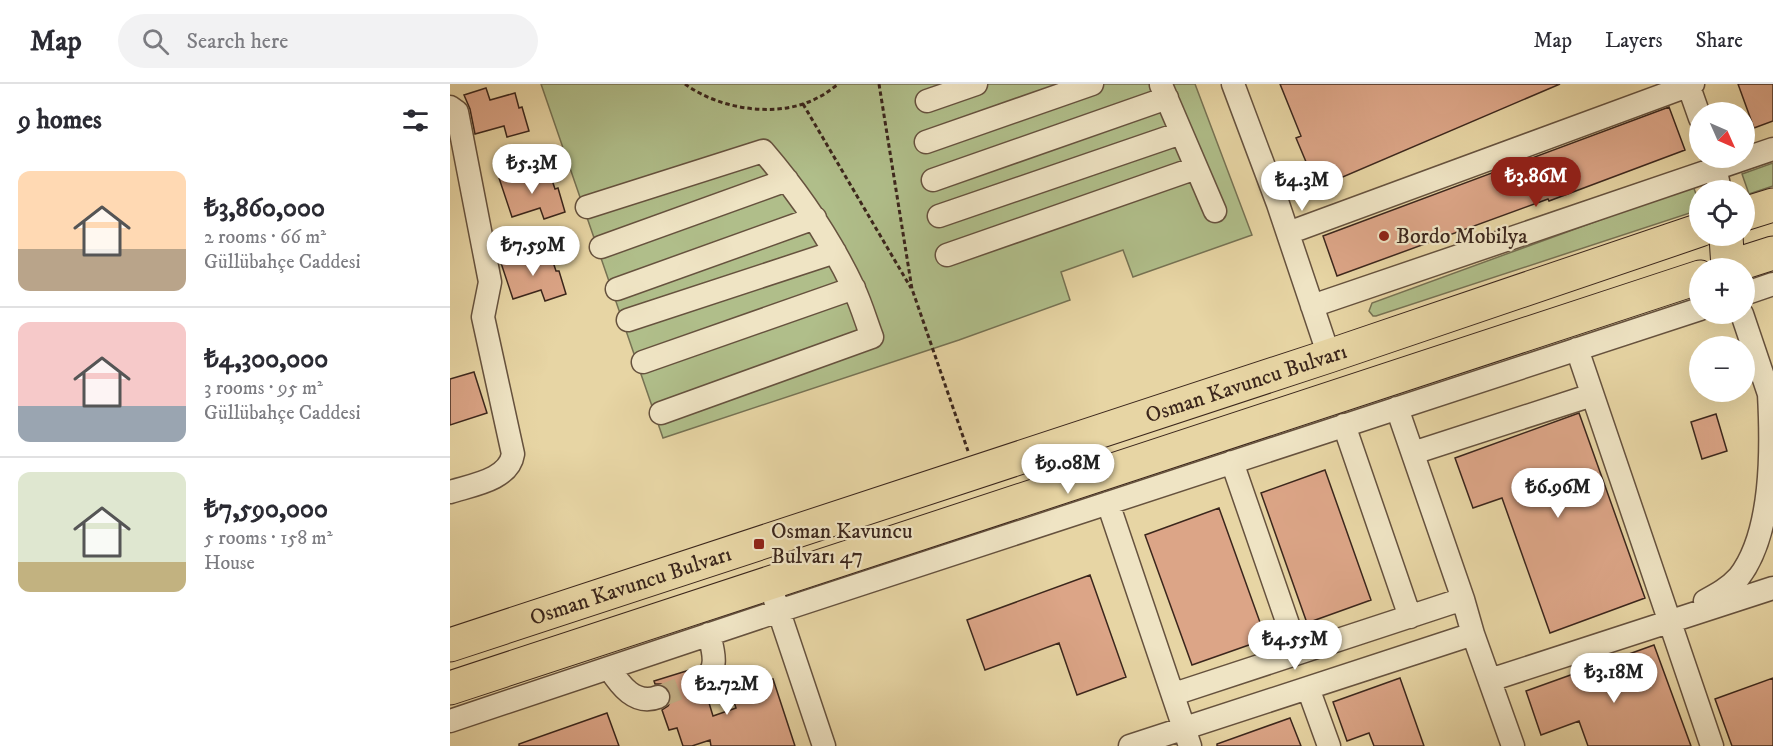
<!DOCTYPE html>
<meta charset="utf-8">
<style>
body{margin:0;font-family:"IM FELL DW Pica",serif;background:#f2f2f3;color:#2b2b33;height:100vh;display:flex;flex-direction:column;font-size:22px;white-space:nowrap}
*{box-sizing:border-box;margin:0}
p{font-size:20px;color:#7c7c81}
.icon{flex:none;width:33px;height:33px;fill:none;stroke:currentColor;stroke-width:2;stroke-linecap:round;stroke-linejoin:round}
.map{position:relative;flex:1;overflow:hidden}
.details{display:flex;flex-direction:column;background:#fff;width:450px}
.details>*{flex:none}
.needle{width:39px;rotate:135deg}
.tools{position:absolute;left:1239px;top:18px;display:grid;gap:12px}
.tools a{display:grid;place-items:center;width:66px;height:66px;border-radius:50%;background:#fff;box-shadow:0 6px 24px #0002;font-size:30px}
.price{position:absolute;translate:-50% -51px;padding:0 14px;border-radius:21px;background:#fff;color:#222;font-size:20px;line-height:39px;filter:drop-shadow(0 2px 3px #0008)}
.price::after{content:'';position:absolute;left:50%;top:36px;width:18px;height:14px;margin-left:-9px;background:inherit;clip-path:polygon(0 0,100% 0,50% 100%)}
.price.active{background:#8f2418;color:#fff}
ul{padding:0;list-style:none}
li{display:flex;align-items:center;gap:18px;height:150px;padding:0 18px}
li+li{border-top:2px solid #e1e1e2}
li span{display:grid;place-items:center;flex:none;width:168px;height:120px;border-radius:12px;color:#555}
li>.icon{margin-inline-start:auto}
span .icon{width:72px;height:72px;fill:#fffc;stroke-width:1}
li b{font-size:26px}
h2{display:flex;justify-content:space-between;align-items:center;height:72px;padding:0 18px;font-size:26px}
header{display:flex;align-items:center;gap:36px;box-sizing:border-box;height:84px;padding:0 30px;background:#fff;border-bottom:2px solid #e1e1e2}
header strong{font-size:28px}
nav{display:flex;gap:33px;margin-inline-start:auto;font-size:21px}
.search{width:420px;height:54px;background:#f2f2f3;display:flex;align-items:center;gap:15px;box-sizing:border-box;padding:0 21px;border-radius:33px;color:#7c7c81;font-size:22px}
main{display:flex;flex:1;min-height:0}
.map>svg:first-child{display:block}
.green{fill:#b0be8a;stroke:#767253;stroke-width:1.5}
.building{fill:#dca587;stroke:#3b261c;stroke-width:1.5}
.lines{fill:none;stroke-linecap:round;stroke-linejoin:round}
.minor-tunnel{stroke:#c5b289;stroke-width:22;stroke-dasharray:22 11;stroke-linecap:butt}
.minor-casing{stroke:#66523e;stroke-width:25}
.highway-casing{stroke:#3b261c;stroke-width:35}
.path{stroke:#3b261c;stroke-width:3;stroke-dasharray:4.5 3;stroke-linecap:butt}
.minor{stroke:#efe4c4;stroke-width:22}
.highway{stroke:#e7d5a4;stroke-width:33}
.poi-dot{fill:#8f2418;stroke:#efe4c4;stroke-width:2}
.labels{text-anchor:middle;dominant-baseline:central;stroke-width:4.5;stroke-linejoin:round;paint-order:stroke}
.poi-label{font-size:22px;fill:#3b261c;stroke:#efe4c4;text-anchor:start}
.street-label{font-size:22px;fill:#3b261c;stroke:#efe4c4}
</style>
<header>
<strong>Map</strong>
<div class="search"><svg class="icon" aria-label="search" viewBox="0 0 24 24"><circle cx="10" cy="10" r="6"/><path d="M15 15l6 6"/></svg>Search here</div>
<nav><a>Map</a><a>Layers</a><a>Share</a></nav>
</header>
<main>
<section class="details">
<h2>9 homes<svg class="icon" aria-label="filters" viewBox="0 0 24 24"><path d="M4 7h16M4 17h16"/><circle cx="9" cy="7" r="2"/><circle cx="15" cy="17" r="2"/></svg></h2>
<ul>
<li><span style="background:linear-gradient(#ffd9b3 65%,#b9a48a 0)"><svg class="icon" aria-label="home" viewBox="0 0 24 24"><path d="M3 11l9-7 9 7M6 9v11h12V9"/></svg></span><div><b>₺3,860,000</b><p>2 rooms · 66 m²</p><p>Güllübahçe Caddesi</p></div></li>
<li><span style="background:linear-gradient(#f6c9c9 70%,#9aa5b1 0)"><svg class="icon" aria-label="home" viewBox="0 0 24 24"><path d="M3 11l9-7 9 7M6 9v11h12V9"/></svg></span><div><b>₺4,300,000</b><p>3 rooms · 95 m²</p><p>Güllübahçe Caddesi</p></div></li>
<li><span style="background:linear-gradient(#dfe7d0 75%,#c2b280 0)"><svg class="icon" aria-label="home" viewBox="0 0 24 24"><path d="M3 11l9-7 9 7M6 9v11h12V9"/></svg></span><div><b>₺7,590,000</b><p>5 rooms · 158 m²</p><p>House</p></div></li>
</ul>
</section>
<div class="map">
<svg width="1323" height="662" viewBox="0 0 1323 662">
<rect width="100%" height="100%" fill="#e7d5a4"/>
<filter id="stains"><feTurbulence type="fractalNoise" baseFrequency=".00333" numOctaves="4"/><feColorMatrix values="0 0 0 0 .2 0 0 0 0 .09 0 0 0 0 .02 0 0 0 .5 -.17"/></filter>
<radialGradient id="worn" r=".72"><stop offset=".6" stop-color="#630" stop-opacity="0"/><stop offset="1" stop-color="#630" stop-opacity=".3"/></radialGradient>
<path class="green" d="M91 0H745L802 151 683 193 673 166 611 188 620 216 509 256 213 354Z
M1323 79V102L1299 110 1292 90Z
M1243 102 1249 118V126L926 232H923L919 227 922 219Z"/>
<path class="building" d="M830 0H1110L867 104 846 54 851 52Z
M1288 0H1323V37L1304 44Z
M36 4 40 16 65 9 69 24 72 23 79 47 57 53 54 42 25 50 20 25 14 11Z
M1219 23 1235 66 1099 117 1098 115 887 192 873 152Z
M71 87 75 98 100 90 105 105 108 104 115 128 94 135 90 124 62 133 49 94Z
M72 169 76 180 101 172 106 187H109L116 210 95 217 91 206 63 215 50 176Z
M24 288 37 329 0 341V295Z
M1129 329 1195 514 1100 549 1052 414 1023 424 1005 374Z
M1266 330 1277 367 1252 375 1241 338Z
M875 386 921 516 857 539 811 409Z
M769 424 816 555 742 581 695 451Z
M640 491 676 593 627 611 609 559 535 586 517 536Z
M1204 561 1241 662H1138L1129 637 1091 651 1076 607Z
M246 584 240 590 239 598 241 603 246 608 256 609 263 632 286 624 281 608 323 595 345 662H261L260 656 242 662H233L227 644 219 646 212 626 218 622 221 617V609L217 603 211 600H205L204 597Z
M950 594 974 662H924L919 649 897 657 883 618Z
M1323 594V662H1282L1265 615Z
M157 629 169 662H69V660Z
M840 634 851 662H767V660Z"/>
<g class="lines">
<path class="minor-tunnel" d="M208 613 252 596"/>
<g class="minor-casing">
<path id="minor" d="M783 0 828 120 879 272
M1238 0 1250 34
M711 1 765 127
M477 17 526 0
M0 23 7 28 40 198 33 233 63 370C59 396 22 401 0 408
M476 58 642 0
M1263 74 1270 106
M483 96 717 14
M137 123 313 67C349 109 380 154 404 205 411 220 416 237 422 253L211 329
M489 132 731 49
M838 149 1243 0
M151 163 337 96
M497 171 746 84
M167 205 365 134
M1294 210 1323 200
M862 222 1323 65
M1292 230 1323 322
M178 236 385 168
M1127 265 1262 662
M193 278 404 204
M947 324 1013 515 1023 550 1063 662
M894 341 960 533
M963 369 1142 311
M782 378 848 569
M658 419 740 662
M324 513 374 662
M1255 517C1268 510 1279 504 1289 493 1323 449 1322 365 1319 310L1323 309
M159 584C170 601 185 622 208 613
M252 596C270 587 263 566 259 550
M1040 596 1323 504
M858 604 879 662
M724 610 1013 515
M0 637 329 527 1250 225
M680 662 1023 550"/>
</g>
<g class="highway-casing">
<g id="highway">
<path d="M1294 130 1323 121"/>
<path d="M1276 152 1278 184"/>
<path d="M1276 184 1323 169"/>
<path id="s1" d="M0 561 879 272 1250 146"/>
<path d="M0 604 1250 193"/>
</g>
</g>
<path class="path" d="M235 0C270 26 330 35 369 13 376 10 382 4 389 0
M429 0 462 205 518 367
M353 20 461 204"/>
<use href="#minor" class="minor"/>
<use href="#highway" class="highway"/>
</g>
<g class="poi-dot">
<circle cx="934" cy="152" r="6"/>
<rect x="303" y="454" width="12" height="12" rx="3"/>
</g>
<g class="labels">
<g class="poi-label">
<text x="946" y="152">Bordo Mobilya</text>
<text x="321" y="447">Osman Kavuncu<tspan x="321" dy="25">Bulvarı 47</tspan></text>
</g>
<g class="street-label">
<text stroke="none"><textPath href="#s1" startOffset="838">Osman Kavuncu Bulvarı</textPath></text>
<text stroke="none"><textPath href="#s1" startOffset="190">Osman Kavuncu Bulvarı</textPath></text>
</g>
</g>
<rect width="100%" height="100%" filter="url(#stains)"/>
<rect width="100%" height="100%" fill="url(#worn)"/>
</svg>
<div class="tools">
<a><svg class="needle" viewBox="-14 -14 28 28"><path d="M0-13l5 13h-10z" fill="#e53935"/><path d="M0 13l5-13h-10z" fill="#7c7c81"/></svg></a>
<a><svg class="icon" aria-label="locate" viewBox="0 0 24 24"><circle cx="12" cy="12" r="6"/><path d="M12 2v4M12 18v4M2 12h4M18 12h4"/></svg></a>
<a>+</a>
<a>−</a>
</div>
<b class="price" style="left:82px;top:111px">₺5.3M</b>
<b class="price active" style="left:1086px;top:124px">₺3.86M</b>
<b class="price" style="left:852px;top:128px">₺4.3M</b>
<b class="price" style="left:83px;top:193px">₺7.59M</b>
<b class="price" style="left:618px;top:411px">₺9.08M</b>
<b class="price" style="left:1108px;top:435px">₺6.96M</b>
<b class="price" style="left:845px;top:587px">₺4.55M</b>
<b class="price" style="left:1164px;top:620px">₺3.18M</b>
<b class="price" style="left:277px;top:632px">₺2.72M</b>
</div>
</main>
